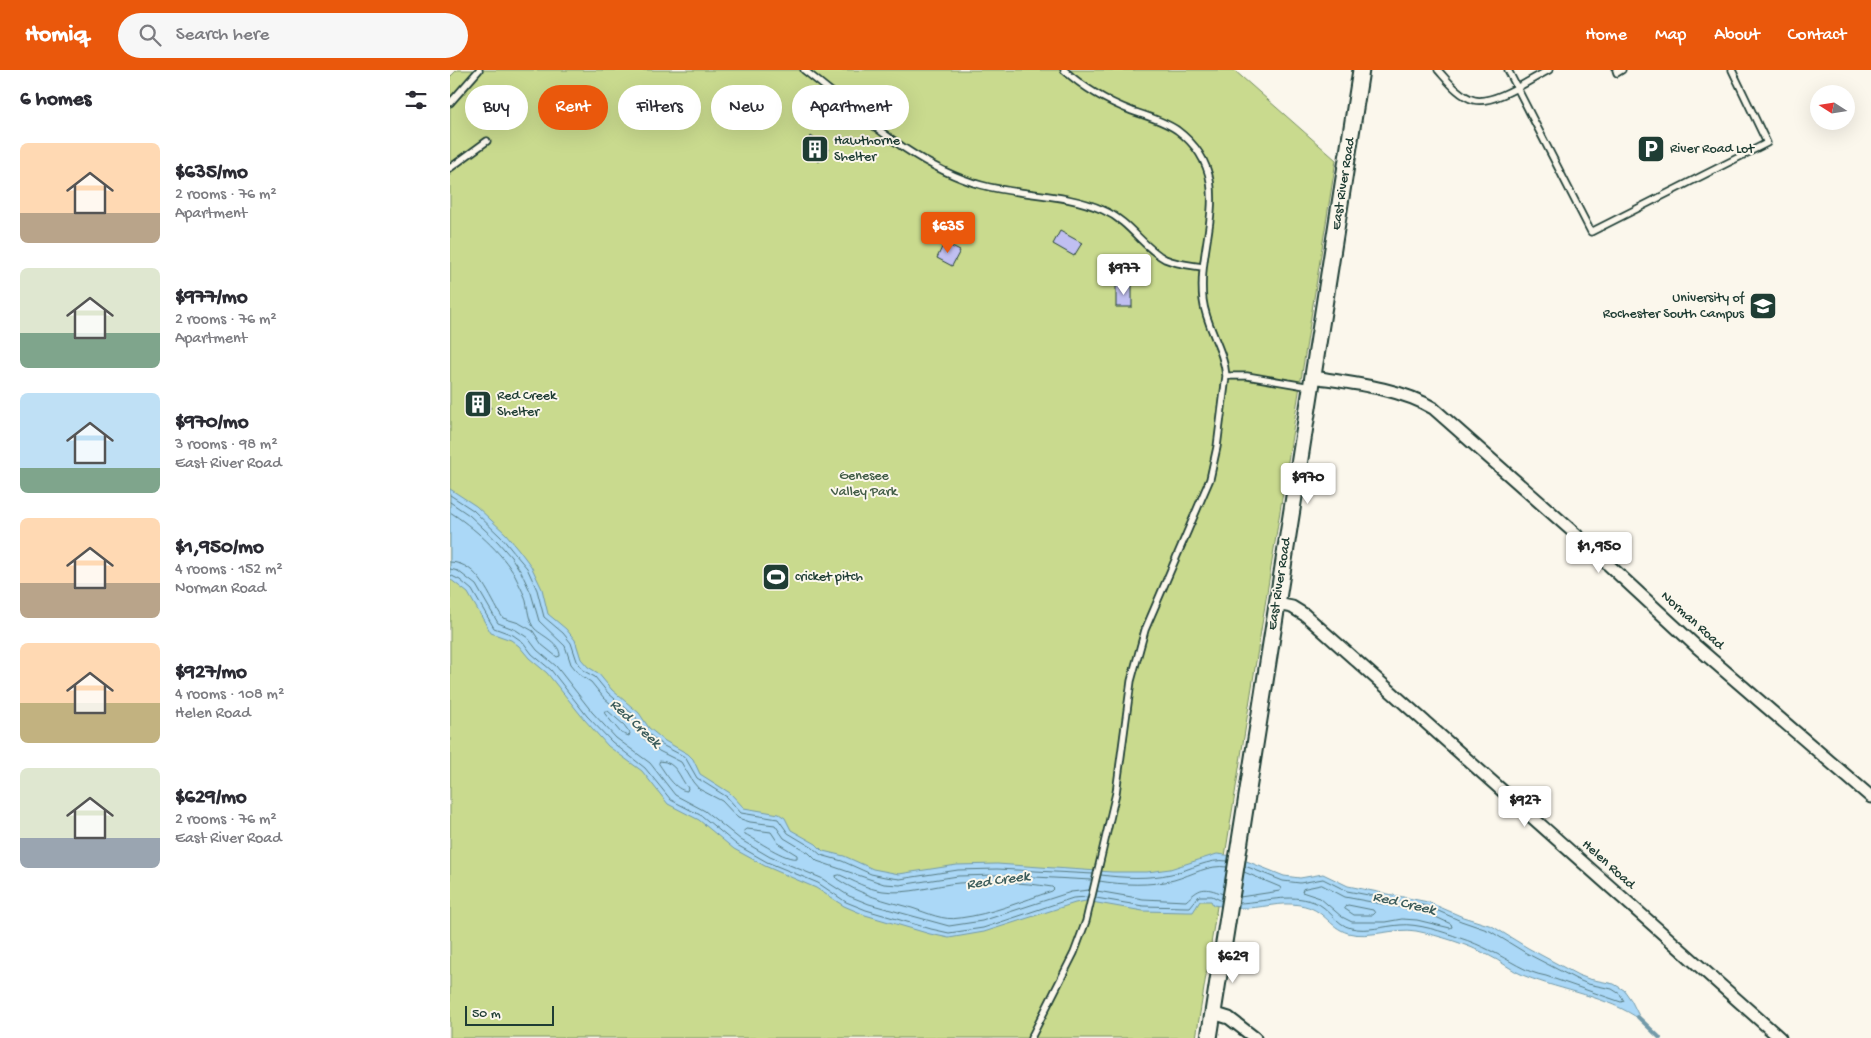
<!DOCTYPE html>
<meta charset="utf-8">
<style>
body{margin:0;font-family:"Gochi Hand",sans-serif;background:#f7f7f7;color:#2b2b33;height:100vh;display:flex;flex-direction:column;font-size:19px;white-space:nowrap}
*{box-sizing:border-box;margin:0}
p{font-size:16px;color:#7c7c81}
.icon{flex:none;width:28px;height:28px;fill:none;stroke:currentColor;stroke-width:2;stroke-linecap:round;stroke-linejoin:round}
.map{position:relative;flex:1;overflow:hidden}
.sheet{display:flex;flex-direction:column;background:#fff;width:450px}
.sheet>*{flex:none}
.hud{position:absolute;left:15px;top:15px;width:475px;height:45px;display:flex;gap:10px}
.needle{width:32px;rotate:282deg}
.buttons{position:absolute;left:1360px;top:15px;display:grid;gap:10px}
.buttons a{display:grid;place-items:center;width:45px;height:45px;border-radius:50%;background:#fff;box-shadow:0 5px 20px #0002;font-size:25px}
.scale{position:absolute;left:15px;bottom:12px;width:89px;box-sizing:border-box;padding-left:5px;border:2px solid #1f3d34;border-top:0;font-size:14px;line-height:18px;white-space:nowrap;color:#1f3d34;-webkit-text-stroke:4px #fbf7ec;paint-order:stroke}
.price{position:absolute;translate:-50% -42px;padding:0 11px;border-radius:5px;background:#fff;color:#222;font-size:16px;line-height:32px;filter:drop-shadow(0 1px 2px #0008)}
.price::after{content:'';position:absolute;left:50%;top:30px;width:15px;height:11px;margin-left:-8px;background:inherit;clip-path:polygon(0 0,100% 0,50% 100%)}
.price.on{background:#ea580c;color:#fff}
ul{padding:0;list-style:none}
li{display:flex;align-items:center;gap:15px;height:125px;padding:0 20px}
li span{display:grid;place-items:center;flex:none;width:140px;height:100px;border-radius:8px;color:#555}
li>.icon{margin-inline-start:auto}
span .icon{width:60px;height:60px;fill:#fffc;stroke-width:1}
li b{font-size:21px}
h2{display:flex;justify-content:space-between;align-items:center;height:60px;padding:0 20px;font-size:21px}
.chip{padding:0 18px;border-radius:22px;background:#fff;box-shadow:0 5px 20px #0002;font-size:18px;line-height:45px}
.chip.on{background:#ea580c;color:#fff}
header{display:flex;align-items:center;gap:30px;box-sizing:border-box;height:70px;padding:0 25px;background:#ea580c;color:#fff}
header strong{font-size:24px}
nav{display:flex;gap:28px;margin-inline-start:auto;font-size:18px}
.search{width:350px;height:45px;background:#f7f7f7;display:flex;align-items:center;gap:12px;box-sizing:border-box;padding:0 18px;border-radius:28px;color:#7c7c81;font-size:19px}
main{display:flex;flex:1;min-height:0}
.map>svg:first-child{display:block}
.green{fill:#c9da8e;stroke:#748c61}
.water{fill:#abd8f7;stroke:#739aa9}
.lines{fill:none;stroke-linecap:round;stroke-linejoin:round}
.shore{stroke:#577b82;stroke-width:1}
.stream{stroke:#739aa9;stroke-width:4}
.building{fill:#c0bff1;stroke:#1f3d34}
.lane-casing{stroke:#1f3d34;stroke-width:9}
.street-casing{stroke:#1f3d34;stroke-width:15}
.secondary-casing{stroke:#1f3d34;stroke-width:19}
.lane{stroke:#fbf7ec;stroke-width:5.5}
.street{stroke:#fbf7ec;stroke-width:11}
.secondary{stroke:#fbf7ec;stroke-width:15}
.labels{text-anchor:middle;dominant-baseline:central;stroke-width:4;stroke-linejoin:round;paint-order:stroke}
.poi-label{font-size:14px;fill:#1f3d34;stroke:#fbf7ec;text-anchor:start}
.street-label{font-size:14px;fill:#1f3d34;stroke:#fbf7ec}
.park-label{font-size:14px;fill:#415c46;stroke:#fbf7ec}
.water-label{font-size:15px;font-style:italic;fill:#3b5c5b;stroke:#fbf7ec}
</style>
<header>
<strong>Homiq</strong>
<div class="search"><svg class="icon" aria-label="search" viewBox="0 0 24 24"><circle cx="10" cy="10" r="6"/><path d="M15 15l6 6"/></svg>Search here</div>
<nav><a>Home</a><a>Map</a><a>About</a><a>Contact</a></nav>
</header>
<main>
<section class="sheet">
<h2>6 homes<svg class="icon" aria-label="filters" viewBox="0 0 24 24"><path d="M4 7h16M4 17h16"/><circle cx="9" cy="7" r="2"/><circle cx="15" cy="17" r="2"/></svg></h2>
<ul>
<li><span style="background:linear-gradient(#ffd9b3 70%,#b9a48a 0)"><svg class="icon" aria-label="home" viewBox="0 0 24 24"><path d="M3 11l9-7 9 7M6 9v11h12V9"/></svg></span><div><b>$635/mo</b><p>2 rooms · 76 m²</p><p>Apartment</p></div></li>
<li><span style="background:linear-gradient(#dfe7d0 65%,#7fa58c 0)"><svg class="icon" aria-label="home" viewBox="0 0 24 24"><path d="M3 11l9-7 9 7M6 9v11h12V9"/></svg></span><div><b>$977/mo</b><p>2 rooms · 76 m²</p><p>Apartment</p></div></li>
<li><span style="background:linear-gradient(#bfe0f5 75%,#7fa58c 0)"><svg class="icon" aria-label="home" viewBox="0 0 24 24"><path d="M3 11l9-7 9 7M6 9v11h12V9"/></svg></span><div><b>$970/mo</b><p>3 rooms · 98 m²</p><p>East River Road</p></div></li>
<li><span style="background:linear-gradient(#ffd9b3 65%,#b9a48a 0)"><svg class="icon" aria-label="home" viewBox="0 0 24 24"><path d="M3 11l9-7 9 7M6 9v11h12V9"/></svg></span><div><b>$1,950/mo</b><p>4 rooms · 152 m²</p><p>Norman Road</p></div></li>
<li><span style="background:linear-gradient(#ffd9b3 60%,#c2b280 0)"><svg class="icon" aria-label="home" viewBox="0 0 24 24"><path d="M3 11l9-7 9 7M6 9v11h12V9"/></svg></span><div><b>$927/mo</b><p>4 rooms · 108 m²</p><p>Helen Road</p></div></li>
<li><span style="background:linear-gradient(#dfe7d0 70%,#9aa5b1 0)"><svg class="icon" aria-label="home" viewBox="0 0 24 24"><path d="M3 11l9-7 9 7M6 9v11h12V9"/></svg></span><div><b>$629/mo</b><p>2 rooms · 76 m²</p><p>East River Road</p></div></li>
</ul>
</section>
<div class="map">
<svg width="1421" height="968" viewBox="0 0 1421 968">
<rect width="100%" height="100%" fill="#fbf7ec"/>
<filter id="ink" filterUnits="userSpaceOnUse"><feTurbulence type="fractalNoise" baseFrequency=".02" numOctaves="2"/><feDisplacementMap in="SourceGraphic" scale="10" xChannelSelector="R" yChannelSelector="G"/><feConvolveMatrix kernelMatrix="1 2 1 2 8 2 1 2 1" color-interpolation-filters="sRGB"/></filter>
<g filter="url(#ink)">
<path class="green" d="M7 0H784L886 90 746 968H0V7Z"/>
<path class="water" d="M0 419 26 436 56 464 69 480 81 496 92 519 98 544 116 559 125 570 131 589 138 597 148 603 162 620 189 643 199 658 215 671 238 684 243 689 250 704 280 723 294 738 329 744 335 748 341 760 366 774 373 781 394 786 423 799 449 804 507 795 547 794 662 802H697L720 799 767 784 784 786 834 806 850 808 873 804 898 816 978 832 1013 847 1042 856 1078 878 1128 905 1139 909 1164 914 1174 920 1181 930 1191 950C1157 926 1113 921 1075 906 1062 901 1051 891 1038 885 1016 874 991 866 966 861 946 857 918 869 898 863 878 857 875 839 850 835 829 831 811 839 790 838 781 838 772 836 763 835L761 831H750L743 842H737L693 841 636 831 625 833 534 862 499 868 480 864 415 845 394 836 366 818 315 796 284 779 249 750 218 734 192 701 158 676 134 649 97 603 79 588 69 576 61 570 41 563 18 523 0 509Z"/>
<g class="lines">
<path class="shore" d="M0 425 23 440 52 468 65 484 77 498 87 520 94 547 113 563 121 573 127 591 134 601 145 607 158 623 185 646 195 661 212 675 235 687 247 708 277 727 291 743 328 749 338 763 363 778 371 785 392 791 421 804 435 807 450 809 508 800 547 799 643 804
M0 432 19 445 48 472 61 487 71 502 81 523 89 551 115 576 121 594 130 605 141 612 154 628 180 650 191 666 209 681 231 692 243 712 249 719 272 731 288 748 300 752 325 755 334 768 359 783 367 791 434 814 450 815 508 806 547 805 641 810
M0 442C22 456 53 483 65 506 68 512 72 520 75 527 78 537 78 552 85 559 94 567 110 573 110 586L107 587 92 575 83 561 69 553 53 548C39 528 30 493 0 492
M0 499 8 501 26 515 48 553 66 560 78 568 87 580 106 596 142 642 166 668 200 693 225 725 255 741 291 770 320 787 371 808 399 826 419 834 499 856 532 851 621 822 639 820
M0 505 10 510 22 520 44 558 63 565 73 572 82 584 101 600 137 646 162 672 195 698 221 730 252 746 287 775 317 792 368 813 396 832 416 840 481 859 499 863 533 858 623 828 638 827
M155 641H158L174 655 180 663 179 666 171 663 155 644Z
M210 691C227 692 229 707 238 718L237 721C225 720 216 704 209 694Z
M297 759 321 762 329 774 347 785V788C336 791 307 770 295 764L294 761Z
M390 805C404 811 417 819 433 821 459 825 484 815 509 813 540 811 571 812 602 817L604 819 602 821C572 831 542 844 510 848 493 851 478 843 462 838 435 831 411 825 387 809L386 806Z
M651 805C673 808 699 809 721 804 741 800 758 788 778 791
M649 811C673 815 701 816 724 810 742 805 759 794 777 797
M872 815 895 827 975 842 1001 854 1002 857 1000 858 967 850 952 849 935 852H902L892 847 870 828 852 822 853 819Z
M647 821 693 829 736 831C750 818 753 816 773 824
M790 827 830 821 831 819 830 817 794 802
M646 828 693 836 736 837H740L749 826H762L772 831
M789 833C815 832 839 823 864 832 879 837 886 855 901 858 917 862 934 856 950 855 966 853 995 862 1010 868 1020 871 1031 876 1041 881 1060 890 1074 902 1096 906L1171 932 1174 931 1170 924 1162 919 1138 914 1126 909 1076 883 1040 861 1011 851 977 836 897 821 873 809 850 813 833 811 795 796
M898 835 923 840 925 843 923 845H904L895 839Z"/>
<path class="stream" d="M1188 947 1210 968"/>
</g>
<path class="building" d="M361 66 379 79 369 92 352 79Z
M610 161 632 173 624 186 603 174Z
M494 173 510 181 502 196 487 188Z
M666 214H682V237H666Z
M27 321 41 338 29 347 15 330Z"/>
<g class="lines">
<g class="lane-casing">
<path id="lane" d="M354 0C408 42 463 96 531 115 571 126 615 123 653 140 681 152 692 177 715 189 727 194 739 195 752 197
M614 0C635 19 656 31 682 41 697 46 714 51 727 60 790 107 746 170 753 230 756 257 774 279 776 306H797L861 317
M988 0C998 11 1009 26 1024 30 1044 35 1081 9 1099 0
M1058 0 1141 162 1317 73 1282 0
M1166 0 1167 3 1172 0
M0 33 29 0
M0 98 37 71
M581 968 624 883 636 851 666 723 681 611 695 560 760 409 767 377 776 306"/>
</g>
<g class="street-casing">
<path id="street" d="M863 307C901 313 950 318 983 338L1121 460 1247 577 1421 727
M827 534 842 537 855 545 1330 968
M763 943 779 948 805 968"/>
</g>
<g class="secondary-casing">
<path id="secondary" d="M759 968 911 0"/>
</g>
<use href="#lane" class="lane"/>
<use href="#street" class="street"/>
<use href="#secondary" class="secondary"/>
</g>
</g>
<defs>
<g id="building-square" transform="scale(1.4375)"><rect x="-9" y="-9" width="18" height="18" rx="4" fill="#1f3d34" stroke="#fbf7ec"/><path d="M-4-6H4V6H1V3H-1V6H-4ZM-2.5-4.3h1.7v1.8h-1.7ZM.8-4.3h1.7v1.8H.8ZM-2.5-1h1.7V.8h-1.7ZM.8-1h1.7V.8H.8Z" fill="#fff"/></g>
<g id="parking-square" transform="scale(1.4375)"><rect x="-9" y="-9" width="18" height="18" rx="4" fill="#1f3d34" stroke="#fbf7ec"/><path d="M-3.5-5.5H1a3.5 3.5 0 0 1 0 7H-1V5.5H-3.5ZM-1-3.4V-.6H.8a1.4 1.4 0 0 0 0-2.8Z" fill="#fff"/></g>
<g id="university-square" transform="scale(1.4375)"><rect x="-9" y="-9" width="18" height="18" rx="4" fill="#1f3d34" stroke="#fbf7ec"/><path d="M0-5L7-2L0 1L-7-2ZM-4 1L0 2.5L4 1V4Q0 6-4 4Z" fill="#fff"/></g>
<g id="stadium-square" transform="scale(1.4375)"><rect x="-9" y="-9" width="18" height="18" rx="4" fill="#1f3d34" stroke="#fbf7ec"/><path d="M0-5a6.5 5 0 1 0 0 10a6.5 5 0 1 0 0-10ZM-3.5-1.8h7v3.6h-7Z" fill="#fff"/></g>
</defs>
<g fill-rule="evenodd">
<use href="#building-square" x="365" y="79"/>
<use href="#parking-square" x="1201" y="79"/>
<use href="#university-square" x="1313" y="236"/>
<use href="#building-square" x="28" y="334"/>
<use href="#stadium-square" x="326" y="507"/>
</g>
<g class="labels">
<g class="poi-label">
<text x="384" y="71">Hawthorne<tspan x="384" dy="16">Shelter</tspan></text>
<text x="1220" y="79">River Road Lot</text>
<text x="1294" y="228" text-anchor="end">University of<tspan x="1294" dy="16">Rochester South Campus</tspan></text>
<text x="47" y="326">Red Creek<tspan x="47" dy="16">Shelter</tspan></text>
<text x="345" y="507">cricket pitch</text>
</g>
<g class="street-label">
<text transform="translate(894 114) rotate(-81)">East River Road</text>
<text transform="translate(830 514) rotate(-81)">East River Road</text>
<text transform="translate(1242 551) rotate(42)">Norman Road</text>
<text transform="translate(1158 795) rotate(42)">Helen Road</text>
</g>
<g class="park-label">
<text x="414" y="406">Genesee<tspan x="414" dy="16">Valley Park</tspan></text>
</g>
<g class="water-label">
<text transform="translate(185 654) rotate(43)">Red Creek</text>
<text transform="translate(548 811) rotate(-8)">Red Creek</text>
<text transform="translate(954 834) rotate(13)">Red Creek</text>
</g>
</g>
</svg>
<div class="buttons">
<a><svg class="needle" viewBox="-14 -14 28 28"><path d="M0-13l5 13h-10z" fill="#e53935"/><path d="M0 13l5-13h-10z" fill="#7c7c81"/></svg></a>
</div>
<div class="scale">50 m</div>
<b class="price on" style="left:498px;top:184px">$635</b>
<b class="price" style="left:674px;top:226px">$977</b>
<b class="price" style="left:858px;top:435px">$970</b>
<b class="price" style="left:1149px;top:504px">$1,950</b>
<b class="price" style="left:1075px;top:758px">$927</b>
<b class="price" style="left:783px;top:914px">$629</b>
<div class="hud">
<a class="chip">Buy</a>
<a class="chip on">Rent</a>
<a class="chip">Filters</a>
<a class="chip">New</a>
<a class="chip">Apartment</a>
</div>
</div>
</main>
